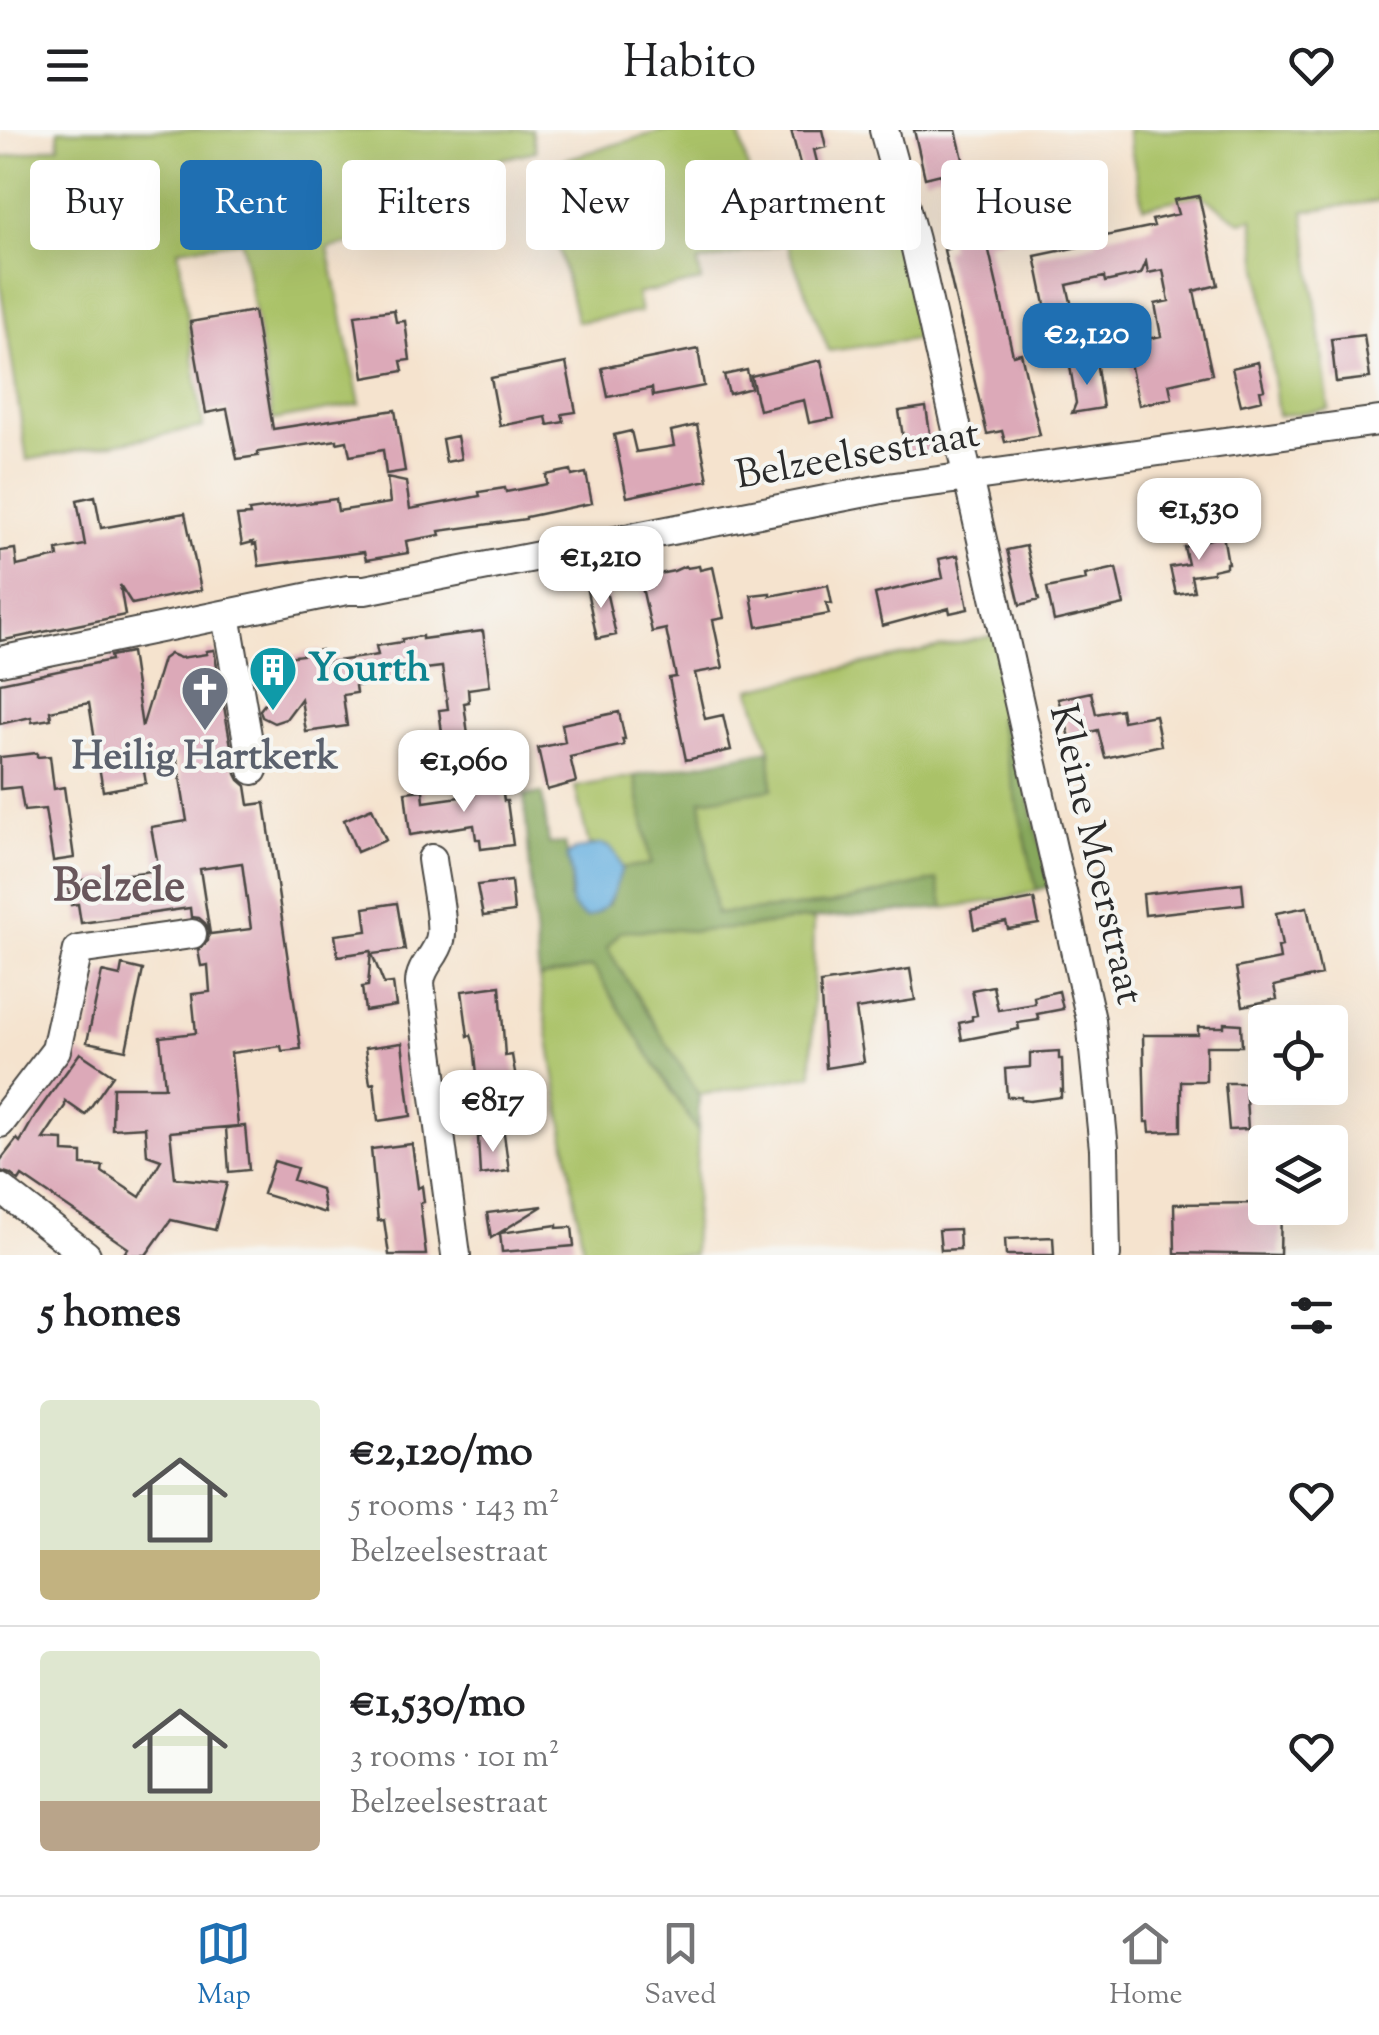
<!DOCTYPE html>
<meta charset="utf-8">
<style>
body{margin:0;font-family:"Sorts Mill Goudy",serif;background:#f6f6f6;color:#202124;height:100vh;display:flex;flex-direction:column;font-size:38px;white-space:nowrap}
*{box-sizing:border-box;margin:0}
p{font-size:32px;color:#757577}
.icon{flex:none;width:55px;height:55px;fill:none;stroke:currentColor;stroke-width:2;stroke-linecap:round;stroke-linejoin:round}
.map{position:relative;height:1125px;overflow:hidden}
.side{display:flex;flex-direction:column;background:#fff;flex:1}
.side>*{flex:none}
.guide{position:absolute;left:30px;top:30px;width:1320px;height:90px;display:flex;gap:20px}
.controls{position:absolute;left:1248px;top:875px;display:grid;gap:20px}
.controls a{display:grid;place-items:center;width:100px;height:100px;border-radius:10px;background:#fff;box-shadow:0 10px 40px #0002;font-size:50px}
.price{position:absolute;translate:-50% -85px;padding:0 22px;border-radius:20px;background:#fff;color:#222;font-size:32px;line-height:65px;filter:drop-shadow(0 2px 5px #0008)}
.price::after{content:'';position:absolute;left:50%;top:60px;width:30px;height:22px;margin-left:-15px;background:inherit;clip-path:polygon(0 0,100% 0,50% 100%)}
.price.active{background:#1f6fb2;color:#fff}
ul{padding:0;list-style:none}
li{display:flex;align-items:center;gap:30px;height:250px;padding:0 40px}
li+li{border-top:2px solid #e0e0e0}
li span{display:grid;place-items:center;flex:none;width:280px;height:200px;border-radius:10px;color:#555}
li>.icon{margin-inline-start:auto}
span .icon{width:120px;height:120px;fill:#fffc;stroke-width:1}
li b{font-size:42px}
h2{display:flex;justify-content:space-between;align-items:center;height:120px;padding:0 40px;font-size:42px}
.pill{padding:0 35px;border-radius:10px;background:#fff;box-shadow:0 10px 40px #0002;font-size:35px;line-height:90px}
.pill.active{background:#1f6fb2;color:#fff}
header{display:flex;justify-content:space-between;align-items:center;height:130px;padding:0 40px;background:#fff;font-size:45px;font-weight:600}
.tab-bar{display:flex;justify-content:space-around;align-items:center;height:140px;border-top:2px solid #e0e0e0;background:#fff;font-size:28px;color:#757577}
.tab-bar a{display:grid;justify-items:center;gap:5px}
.tab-bar .active{color:#1f6fb2}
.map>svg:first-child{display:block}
.green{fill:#aac267;stroke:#6a7649;stroke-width:2.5}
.forest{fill:#87a85c;stroke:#596a44;stroke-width:2.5}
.water{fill:#69b1e0;stroke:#4a6e86;stroke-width:2.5}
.building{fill:#dca9b8;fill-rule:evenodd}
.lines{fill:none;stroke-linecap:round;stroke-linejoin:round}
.minor-casing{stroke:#494743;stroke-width:32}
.minor{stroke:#fff;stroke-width:28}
.labels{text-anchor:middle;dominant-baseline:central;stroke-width:8;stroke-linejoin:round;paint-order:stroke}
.street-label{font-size:40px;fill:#2b2b2b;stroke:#f6f6f2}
.culture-label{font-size:40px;font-weight:bold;fill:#0d838f;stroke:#f6f6f2;text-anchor:start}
.worship-label{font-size:40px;font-weight:bold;fill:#5b616d;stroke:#f6f6f2}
.quarter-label{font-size:45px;font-weight:bold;fill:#69575c;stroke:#f6f6f2}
</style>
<header><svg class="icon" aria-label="menu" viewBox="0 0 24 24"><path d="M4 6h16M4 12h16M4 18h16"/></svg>Habito<svg class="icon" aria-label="heart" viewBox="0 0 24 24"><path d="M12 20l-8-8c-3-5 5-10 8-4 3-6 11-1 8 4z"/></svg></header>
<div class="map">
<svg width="1379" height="1125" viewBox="0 0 1379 1125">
<rect width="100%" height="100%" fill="#f6f6f2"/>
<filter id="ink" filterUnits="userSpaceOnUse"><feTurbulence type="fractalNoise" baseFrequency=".01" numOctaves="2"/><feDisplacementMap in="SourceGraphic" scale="20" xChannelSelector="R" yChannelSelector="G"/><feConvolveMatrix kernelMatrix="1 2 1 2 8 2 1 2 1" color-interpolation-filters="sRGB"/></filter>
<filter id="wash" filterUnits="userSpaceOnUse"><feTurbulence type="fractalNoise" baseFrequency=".0048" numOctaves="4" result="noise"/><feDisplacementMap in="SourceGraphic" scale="40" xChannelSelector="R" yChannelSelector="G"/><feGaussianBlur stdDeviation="2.25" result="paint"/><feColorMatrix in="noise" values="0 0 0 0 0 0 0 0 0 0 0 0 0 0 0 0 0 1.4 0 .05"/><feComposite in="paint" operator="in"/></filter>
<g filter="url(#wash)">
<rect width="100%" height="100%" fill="#f5e3ce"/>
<path class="green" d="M58 0H532L536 21 483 33 492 85 328 118 360 274 273 290 242 111 178 119 203 297 27 330 0 153V28L59 16Z
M664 0H738L767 112 896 82 924 208 829 221 786 113 698 133 701 151 637 164 641 182 577 192 539 37Z
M1127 0H1379V21L1377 22 1379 71 1304 81 1329 279 1278 286 1253 89 1241 92 1201 65 1143 77Z
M996 505 1010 586 998 590 1037 760 1011 768 944 778 937 750 831 774 716 784 700 670 772 658 770 620 750 559Z
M635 646 651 735 622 738C616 721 608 714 589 715L575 657Z
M803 789H814L812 945 699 965 606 818 621 801 667 799 695 801Z
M593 836 698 1002 693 1125H584L539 848Z"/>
<path class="forest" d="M1010 586 1050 756 1037 760 998 589Z
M770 620 772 659 701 670 716 784 831 774 937 750 944 778 803 789 744 798 695 801 667 799 621 801 607 818 699 965 698 1002 593 837 539 848 524 666 542 663 549 714 565 713 572 748 569 769 608 775 622 738 651 734 635 646Z"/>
<path class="water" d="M601 714C615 718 617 725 622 738 615 759 610 781 586 788 566 775 571 772 572 751 572 743 569 734 567 726L575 720Z"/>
<g id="blocks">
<path class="building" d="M791 0H822L826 17 814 20 830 84 781 95 784 107 766 112 756 66 785 59 783 50 803 45Z
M914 0H956L969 54 996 48 1001 71 1021 67 1028 103 987 112 1013 225 1021 223 1040 305 1005 312 1002 301 987 304 944 120 950 118 948 108 955 106 941 44 925 48Z
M1199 66 1218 155 1194 161 1212 244 1169 254 1172 268 1139 275 1130 233 1137 231 1133 212 1161 206 1155 174 1169 171 1163 140 1148 143 1146 132 1141 144 1105 152 1104 147 1067 155 1073 181H1069L1076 230 1057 233 1035 126 1097 113 1096 108 1154 96 1152 90 1178 84 1174 70Z
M394 180 396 192 405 191 410 230 401 231 403 241 364 248 355 185Z
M254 181 273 299 395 280 405 341 386 344 383 320 350 326 347 311 337 313V310L258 322V326L237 329 227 279 206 283 190 192Z
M1364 205 1370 248 1336 252 1331 209Z
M698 219 704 256 653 266 652 258 608 267 602 238Z
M1095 223 1103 278 1072 283 1076 273 1070 236 1083 233 1086 247Z
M821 230 834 288 809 293 804 270 759 280 751 246Z
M1258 232 1264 259 1260 260 1262 270 1241 275 1232 238Z
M566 233 576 282 562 284 564 292 548 295 546 287 500 296 491 248Z
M747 240 751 258 729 264 724 245Z
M926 277 933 323 906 327 899 281Z
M697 295 708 350 627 367 614 305 631 301 636 322 674 316 671 301Z
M457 306 461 329 446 332 442 309Z
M571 340 572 346 586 343 592 373 526 387V389L439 401 440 405 406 411 408 423 366 430 364 422 259 436 256 414 253 415V412L242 415 237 386 250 385 249 381 336 369 338 381 390 373 387 348 406 352 410 379 480 366 479 362 505 358 506 362 547 354 546 345Z
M95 366 101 398 185 383 201 460 132 474 120 455 125 485 0 511V421L15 419 17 436 58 427 57 420 85 415 77 370Z
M1223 405 1228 433H1226V437L1213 440V443L1191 446 1194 461 1176 464 1170 437 1188 434 1184 417Z
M1026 416 1039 470 1020 475 1007 420Z
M958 425 968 479 950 483 949 478 882 496 875 464 943 448 939 429Z
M685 436 687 438 699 436 700 440 713 437 724 488 713 490 723 538 695 543 705 589 723 585 731 620 686 630 669 548 676 547 666 499 652 502 641 453 654 450V445L674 441Z
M1116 438 1124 475 1054 491 1047 458 1086 450 1085 445Z
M604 452 616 505 597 509 586 456Z
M828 455 832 474 826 473 829 484 757 497 751 465 770 463V466Z
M483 501 490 556 468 559 469 572 464 573 470 621 445 625 439 580 448 579 442 537 400 542 401 549 355 556 356 563 343 565 347 596 306 602 301 569 286 589 274 593 262 587 260 580 267 571 262 530 303 525V523L321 520 323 533 378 525 376 516 402 512V509L422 506V509Z
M214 520 236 644 239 650 246 656 249 675 265 673 301 919 282 921 281 916 231 923 238 996 170 1002 175 1048 227 1053 215 1100 171 1090 146 1125H123L128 1118 22 1046 19 1051 10 1044 0 1041V1031L17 1009 20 1012 36 984 80 923 113 945 85 985 65 971V976L43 1009 63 1010V1022L82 1023V1035L103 1036 102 1042 140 1067 161 1030 147 1025 145 997 112 999 113 957H165L160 907 196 903 192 864 210 862 208 835 201 836 198 820 208 811 209 801 205 793 199 788 191 787 190 778 81 793 78 774 71 775 67 752 159 740 151 697 187 691 177 629 143 636 146 653 103 661 89 573 50 581 51 589 32 592 31 587 0 594V553L111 530 110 526 131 522 142 597 163 529 170 524 180 528 207 524 206 521ZM242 733 251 799 210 804 200 739Z
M1091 562 1096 584 1121 579 1123 591 1155 585 1161 615 1105 628 1098 600 1070 607 1058 569Z
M619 582 625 609H622L624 615 570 627 576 652 547 660 538 618 565 612 562 594Z
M37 623V627L50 626 54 659 64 657 74 728 53 731 45 679 24 681 20 657 0 659V627Z
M501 650 504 671H507L513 715 481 719 480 709H476L474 695 410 705 405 662 423 660 424 672 474 665 472 657Z
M372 678 386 710 357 722 344 690Z
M511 751 514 782 483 786 477 755Z
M1242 753 1244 774 1145 785 1143 764Z
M1034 769 1039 794 1008 799 1006 792 974 799 971 781Z
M397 773 405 820 372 824 384 854 393 853 396 876 365 881 362 857 368 856 371 821 338 826 335 805 367 801 364 778Z
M1307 777 1321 845 1274 856 1277 869 1243 876 1236 838 1280 829 1278 817 1282 816 1276 783Z
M122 835 143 840 126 920 87 912 102 842 120 846Z
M910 839 915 870 856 879 864 932 826 938 820 853Z
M500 856 505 926 512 925 517 955 513 956 516 969 471 976 469 955 478 954 474 915 471 905 468 906 462 861Z
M993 856 998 880 1035 874 1034 867 1059 861 1063 879 1037 884 1039 890 1018 893 1019 899 962 910 959 893 972 890V886L977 885 972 860Z
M1224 893 1241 894 1242 916H1206V951H1181V1001L1150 1002 1149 992H1145L1143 905H1198V897H1224Z
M402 913 411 986 378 991 374 953 370 954 365 918Z
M1059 921V929H1062L1063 961 1061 960V967L1030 971 1021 970V967H1007L1005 939 1030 937V923Z
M1225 953H1245L1248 999 1229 1000Z
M245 996 249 1040 229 1042 226 998Z
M504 1004 509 1041 480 1045 478 1007Z
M412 1014 418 1058 422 1056 424 1072 420 1073 426 1125H389L384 1090 378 1091 371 1019Z
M274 1031 297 1038 293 1050 321 1059 325 1083 263 1064Z
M1265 1073V1078H1281L1280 1125 1175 1123 1174 1074Z
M543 1076 491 1108 487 1083Z
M557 1095V1098L572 1097 574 1116 502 1122 500 1103Z
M959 1099 960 1119 941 1120 939 1100Z
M1053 1107 1054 1125H1006L1005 1109Z"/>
</g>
</g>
<g filter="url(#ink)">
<use href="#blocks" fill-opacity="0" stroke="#494743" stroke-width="2.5"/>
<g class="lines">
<g class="minor-casing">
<path id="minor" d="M884 0 914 110 1091 890 1104 1019 1106 1125
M226 485 253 640
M0 531 315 466 348 460H365L887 358 1379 291
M432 729C434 747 445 795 440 810 436 827 420 836 420 854L456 1125
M0 993 56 920 78 820 192 804
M0 1058 86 1125"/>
</g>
<use href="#minor" class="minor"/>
</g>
</g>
<defs>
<g id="building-pin" transform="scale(2.5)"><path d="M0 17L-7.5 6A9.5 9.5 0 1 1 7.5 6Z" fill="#0f9aa8" stroke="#f6f6f2"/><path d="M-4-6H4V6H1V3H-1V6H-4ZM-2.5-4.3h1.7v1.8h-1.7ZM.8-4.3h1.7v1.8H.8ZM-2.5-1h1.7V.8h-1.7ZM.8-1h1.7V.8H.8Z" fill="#fff"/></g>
<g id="church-pin" transform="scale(2.5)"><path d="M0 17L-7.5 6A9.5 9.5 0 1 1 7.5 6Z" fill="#6b7280" stroke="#f6f6f2"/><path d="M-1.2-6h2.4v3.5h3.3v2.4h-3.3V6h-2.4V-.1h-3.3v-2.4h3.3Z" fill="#fff"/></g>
</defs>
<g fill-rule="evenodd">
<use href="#building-pin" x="273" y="540"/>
<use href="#church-pin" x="205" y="560"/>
</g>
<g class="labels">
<g class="street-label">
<text transform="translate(858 327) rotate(-10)">Belzeelsestraat</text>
<text transform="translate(1094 725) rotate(77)">Kleine Moerstraat</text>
</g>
<g class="culture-label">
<text x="308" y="540">Yourth</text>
</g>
<g class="worship-label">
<text x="205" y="628">Heilig Hartkerk</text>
</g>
<g class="quarter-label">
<text x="119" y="759">Belzele</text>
</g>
</g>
</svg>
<div class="controls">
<a><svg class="icon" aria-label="locate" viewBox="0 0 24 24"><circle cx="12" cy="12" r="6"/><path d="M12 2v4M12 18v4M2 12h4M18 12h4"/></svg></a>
<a><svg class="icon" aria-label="layers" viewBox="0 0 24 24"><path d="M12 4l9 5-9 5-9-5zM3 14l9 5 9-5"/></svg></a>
</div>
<b class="price active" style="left:1087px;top:258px">€2,120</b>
<b class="price" style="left:1199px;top:433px">€1,530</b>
<b class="price" style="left:601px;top:481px">€1,210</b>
<b class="price" style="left:464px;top:685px">€1,060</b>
<b class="price" style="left:493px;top:1025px">€817</b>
<div class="guide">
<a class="pill">Buy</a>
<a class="pill active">Rent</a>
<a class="pill">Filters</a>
<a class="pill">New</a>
<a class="pill">Apartment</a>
<a class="pill">House</a>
</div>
</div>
<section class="side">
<h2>5 homes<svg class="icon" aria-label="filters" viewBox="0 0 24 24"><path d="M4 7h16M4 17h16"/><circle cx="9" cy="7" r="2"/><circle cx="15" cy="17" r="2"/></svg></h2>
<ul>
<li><span style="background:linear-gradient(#dfe7d0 75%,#c2b280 0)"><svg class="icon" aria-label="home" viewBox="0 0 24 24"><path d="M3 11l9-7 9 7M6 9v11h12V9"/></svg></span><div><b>€2,120/mo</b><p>5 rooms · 143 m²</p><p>Belzeelsestraat</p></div><svg class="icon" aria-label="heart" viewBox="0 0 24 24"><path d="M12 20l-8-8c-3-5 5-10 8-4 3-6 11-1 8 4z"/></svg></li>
<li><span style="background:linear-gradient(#dfe7d0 75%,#b9a48a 0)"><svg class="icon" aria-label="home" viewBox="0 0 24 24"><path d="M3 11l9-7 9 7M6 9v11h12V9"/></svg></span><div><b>€1,530/mo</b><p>3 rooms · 101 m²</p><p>Belzeelsestraat</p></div><svg class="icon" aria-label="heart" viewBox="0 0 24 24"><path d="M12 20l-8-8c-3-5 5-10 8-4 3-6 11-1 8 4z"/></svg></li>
</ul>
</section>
<nav class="tab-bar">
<a class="active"><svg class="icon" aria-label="map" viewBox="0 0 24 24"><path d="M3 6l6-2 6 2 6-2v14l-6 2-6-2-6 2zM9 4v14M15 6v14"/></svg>Map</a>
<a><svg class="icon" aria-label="saved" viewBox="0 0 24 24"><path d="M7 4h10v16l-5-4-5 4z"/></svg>Saved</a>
<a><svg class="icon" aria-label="home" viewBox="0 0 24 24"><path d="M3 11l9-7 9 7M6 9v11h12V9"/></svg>Home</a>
</nav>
